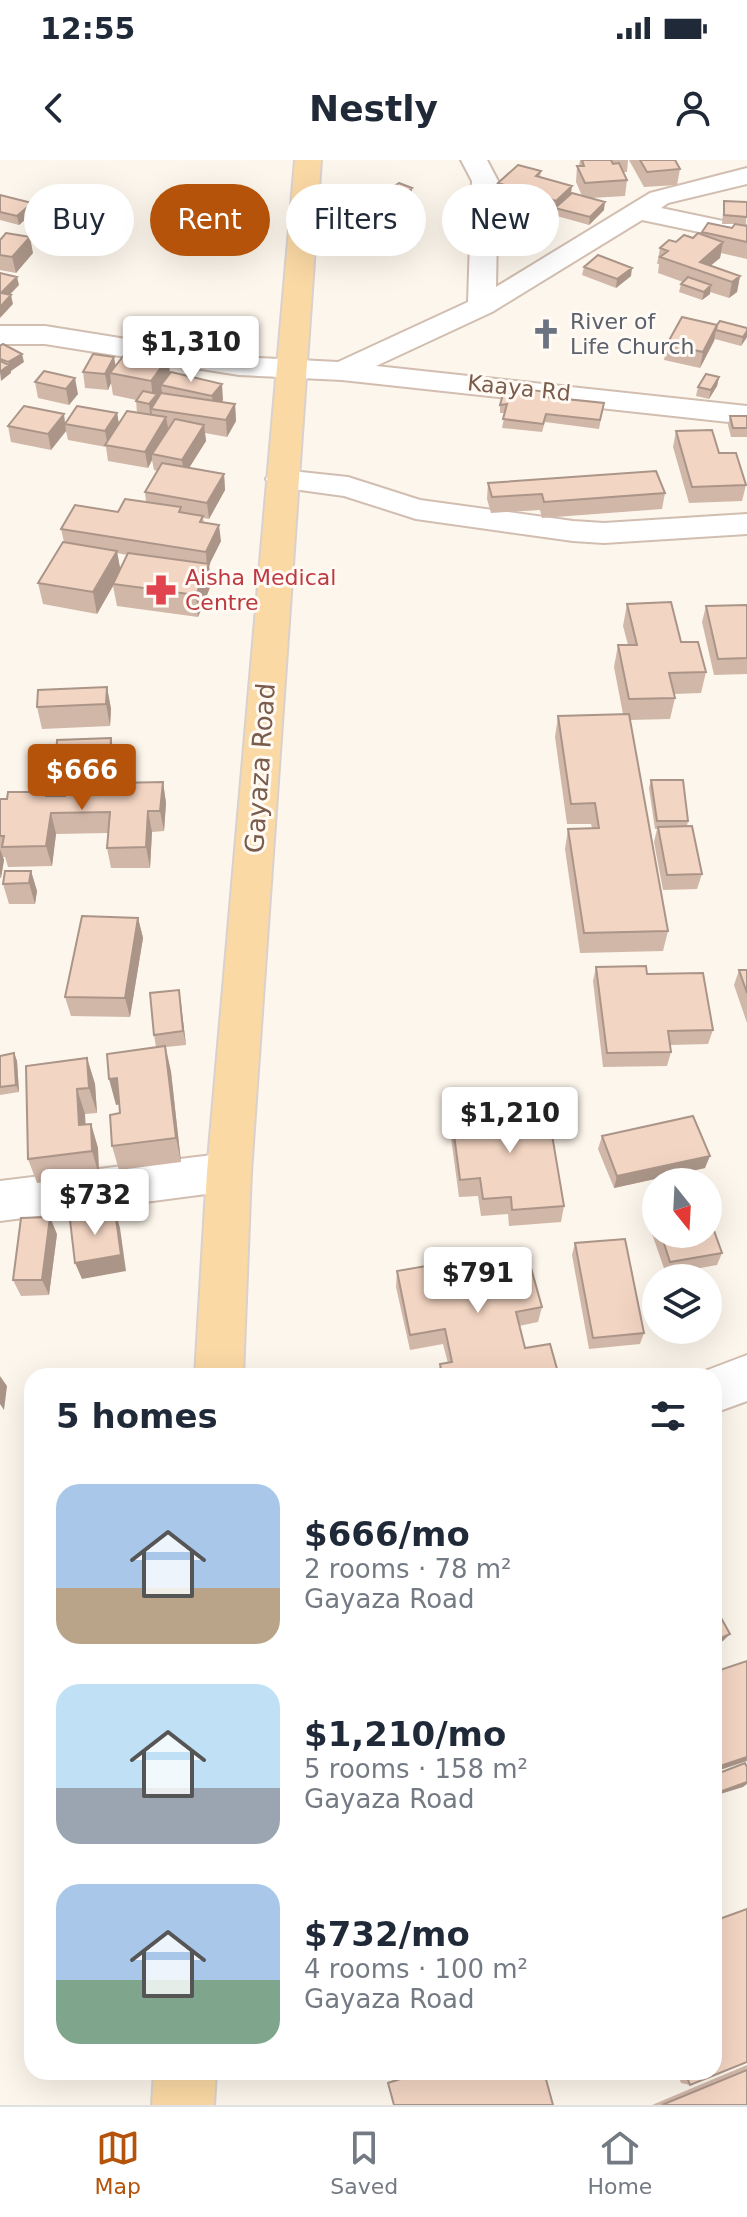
<!DOCTYPE html>
<meta charset="utf-8">
<style>
body{margin:0;font-family:"DejaVu Sans",sans-serif;background:#f2f2f3;color:#1f2937;height:100vh;display:flex;flex-direction:column;font-size:30px;white-space:nowrap}
*{box-sizing:border-box;margin:0}
p{font-size:26px;color:#747a83}
.icon{flex:none;width:44px;height:44px;fill:none;stroke:currentColor;stroke-width:2;stroke-linecap:round;stroke-linejoin:round}
.map{position:relative;flex:1;overflow:hidden}
.details{position:absolute;left:24px;top:1208px;width:698px;height:712px;display:flex;flex-direction:column;background:#fff;border-radius:24px;box-shadow:0 8px 32px #0002}
.details>*{flex:none}
.banner{position:absolute;left:24px;top:24px;width:700px;height:72px;display:flex;gap:16px}
.needle{width:52px;rotate:162deg}
.buttons{position:absolute;left:642px;top:1008px;display:grid;gap:16px}
.buttons a{display:grid;place-items:center;width:80px;height:80px;border-radius:50%;background:#fff;box-shadow:0 8px 32px #0002;font-size:40px}
.price{position:absolute;translate:-50% -68px;padding:0 18px;border-radius:8px;background:#fff;color:#222;font-size:26px;line-height:52px;filter:drop-shadow(0 2px 4px #0008)}
.price::after{content:'';position:absolute;left:50%;top:48px;width:24px;height:18px;margin-left:-12px;background:inherit;clip-path:polygon(0 0,100% 0,50% 100%)}
.price.current{background:#b45309;color:#fff}
ul{padding:0;list-style:none}
li{display:flex;align-items:center;gap:24px;height:200px;padding:0 32px}
li span{display:grid;place-items:center;flex:none;width:224px;height:160px;border-radius:24px;color:#555}
li>.icon{margin-inline-start:auto}
span .icon{width:96px;height:96px;fill:#fffc;stroke-width:1}
li b{font-size:34px}
h2{display:flex;justify-content:space-between;align-items:center;height:96px;padding:0 32px;font-size:34px}
.chip{padding:0 28px;border-radius:36px;background:#fff;box-shadow:0 8px 32px #0002;font-size:28px;line-height:72px}
.chip.current{background:#b45309;color:#fff}
.status{display:flex;justify-content:space-between;align-items:center;height:56px;padding:0 40px;background:#fff;direction:ltr}
.status svg{height:22px;fill:currentColor}
header{display:flex;justify-content:space-between;align-items:center;height:104px;padding:0 32px;background:#fff;font-size:36px;font-weight:700}
.tabs{display:flex;justify-content:space-around;align-items:center;height:112px;border-top:2px solid #e0e1e3;background:#fff;font-size:22px;color:#747a83}
.tabs a{display:grid;justify-items:center;gap:4px}
.tabs .current{color:#b45309}
.map>svg:first-child{display:block}
.lines{fill:none;stroke-linecap:round;stroke-linejoin:round}
.street-casing{stroke:#d1beb0;stroke-width:4}
.primary-casing{stroke:#dad1cd;stroke-width:4}
.street{fill:#fff;fill-rule:evenodd}
.primary{fill:#fbd9a5;fill-rule:evenodd}
.wall{fill:#d1b7a8;fill-rule:evenodd}
.shaded-wall{fill:#aa9588}
.building{fill:#f3d5c3;stroke:#aa9588;stroke-width:2}
.labels{text-anchor:middle;dominant-baseline:central;stroke-width:6;stroke-linejoin:round;paint-order:stroke}
.far-worship-label{font-size:22px;fill:#5b616d;stroke:#fffaf3;text-anchor:start}
.far-street-label{font-size:22px;fill:#7a5c4d;stroke:#fffaf3}
.far-health-label{font-size:22px;fill:#be3a42;stroke:#fffaf3;text-anchor:start}
.street-label{font-size:26px;fill:#7a5c4d;stroke:#fffaf3}
</style>
<div class="status"><b>12:55</b><svg viewBox="0 0 49 12"><path d="M0 12V9h3v3zM5 12V6h3v6zM10 12V3h3v9zM15 12V0h3v12zM26 1h20v11H26zM47 4h2v5h-2z"/></svg></div>
<header><svg class="icon" aria-label="back" viewBox="0 0 24 24"><path d="M15 5l-7 7 7 7"/></svg>Nestly<svg class="icon" aria-label="person" viewBox="0 0 24 24"><circle cx="12" cy="8" r="4"/><path d="M4 21q1-7 8-7t8 7"/></svg></header>
<div class="map">
<svg width="747" height="1945" viewBox="0 0 747 1945">
<rect width="100%" height="100%" fill="#fdf6ec"/>
<g class="lines">
<g class="street-casing">
<path id="street" d="M461 0H487L498 21 496 127 650 33 747 8V24L668 43 661 48 747 66V82L642 60 492 152 376 206 747 246V264L342 220 239 215 45 184H0V166H45L239 197 338 202 468 142 472 21Z
M282 310 348 317 420 340 573 361 604 363 747 354V374L604 383 573 381 416 359 344 336 271 326 266 319 271 312Z
M229 993 245 998 251 1012 245 1026 229 1031 0 1061V1021Z
M747 1195V1241L714 1253V1216H696L697 1214Z"/>
</g>
<g class="primary-casing">
<path id="primary" d="M295 0H321L251 1012 243 1216H195L207 1012Z
M154 1912H216L214 1945H152Z"/>
</g>
<use href="#street" class="street"/>
<use href="#primary" class="primary"/>
</g>
<path class="wall" d="M580 0H628L627 12H623L627 20 625 36 591 38 604 50 589 65 496 39 498 23 541 11 540 17 571 34 582 36 576 22 577 6H579Z
M629 0H675L680 9 677 25 644 27Z
M399 23 411 50 398 58 386 53V31Z
M0 35 32 43 34 52 19 65 0 60Z
M724 41 747 42 746 65H740L747 66V99L721 93 720 98 711 105 740 116 737 132 729 138 710 132V134L702 140 679 132 681 124 683 122 658 113 659 104H657L660 88 702 75V72L732 68 734 64H722Z
M0 80 33 93 16 113 0 110Z
M584 107 631 116 616 128 582 115Z
M682 157 747 171V177L741 186 715 179 700 208 664 200 667 184Z
M116 206 170 213 223 240 222 242 235 244 236 261 227 277 205 273 206 281 189 308 224 314 225 330 209 359 203 358 204 362 221 381 209 405 211 425 198 457 117 446 113 426 97 454 43 444 38 423 64 382 61 369 146 342 145 332 158 311 154 310 152 300 148 308 108 301 106 287 68 280 66 271 51 290 11 282 8 266 65 262 117 253 119 264 137 253 136 240 113 235 111 223 108 230 85 228 83 212ZM117 393 127 395 120 409Z
M44 211 78 234 69 245 38 238 35 222Z
M719 217 717 226 709 239 696 236 698 227Z
M548 237 604 243 599 269 545 262 542 272 502 268 505 253H500V245Z
M730 256H747V277H731L728 265Z
M676 271 719 293 746 325 742 341 689 343 673 287Z
M488 323 665 333 662 349 542 358 540 350 491 353 487 339Z
M627 444 681 482 706 512 701 533 674 534 675 538 670 559 630 560 668 771 663 791 580 793 565 689 568 669 592 668 591 664H567L555 577 558 556 623 554 614 507 618 485H628L623 466Z
M747 445V514L714 515 702 462 706 446Z
M107 527 111 549 110 566 42 569 37 547Z
M111 578 114 593 113 623 163 622 166 643 164 671 152 672 150 708H111L107 688 108 673 56 674 52 706 8 707 5 697H3L4 700 1 718H0V639H7L37 632 35 625 56 599Z
M651 620 688 661 687 666 702 714 697 729 663 730 654 682 657 669H655L649 628Z
M31 711 37 731 35 744H9L3 724Z
M138 758 143 778 130 857 71 856 65 837Z
M596 807 647 814 713 870 708 884 670 885 671 892 667 906 603 907 593 821Z
M739 810H747V863L734 825Z
M181 844 186 885 166 887 171 912 181 1002 119 1010 112 986 120 953 119 944 116 945 156 887 154 875Z
M14 893 17 901 19 932 0 935V896Z
M87 898 95 924 97 953 85 954V964H91L98 988 99 1015 37 1023 28 999Z
M451 952 564 1046 561 1062 509 1066 508 1054 481 1056 478 1036 459 1037 450 970Z
M602 976 705 1008 614 1028 598 989Z
M656 1037V1074H708L722 1093 717 1105 666 1114 644 1051 649 1039Z
M57 1074 49 1135 21 1136 13 1120Z
M575 1083 644 1173 640 1184 589 1189 572 1095Z
M486 1101 542 1147 538 1162 519 1166 525 1188 559 1216H439L440 1204 448 1203 443 1184 410 1190 396 1127 397 1111Z
M747 1748V1902L690 1925 681 1923 677 1912H714V1760Z
M747 1905V1945H652Z
M418 1912H544L394 1945 388 1922Z"/>
<path class="shaded-wall" d="M572 26 570 42 555 48 556 41Z
M412 28 411 50 398 58 399 36Z
M605 42 604 50 589 65 590 57Z
M32 43 34 52 19 65 17 56Z
M30 77 33 93 16 113 12 97Z
M723 82 720 98 703 112 700 102Z
M632 108 631 116 616 128 617 119Z
M740 116 737 132 729 138 732 122Z
M17 117 19 125 3 142 1 133Z
M711 125 710 134 702 140 704 132Z
M11 135 13 144 0 158V147Z
M717 165 714 181 700 208 703 192Z
M747 171V177L741 186 743 177Z
M22 194 24 202 11 211V213L1 221 0 212 9 205 8 202Z
M114 197 117 213H110L111 223 108 230 105 214Z
M168 198 171 220 161 225 162 232 151 249 153 258 151 260 149 244 153 238 151 221Z
M719 217 717 226 709 239 711 230Z
M75 218 78 234 69 245 66 229Z
M222 224 223 240 214 253 212 236Z
M235 244 236 261 227 277 226 260Z
M117 253 120 270 108 287 105 271Z
M64 254 66 271 51 290 48 274Z
M166 257 169 273 152 294V300L148 308 145 292Z
M204 265 206 281 184 316 182 300Z
M224 314 225 330 209 359 207 343Z
M219 365 221 381 209 405 211 425 198 457 196 435 207 407 206 392Z
M117 391 121 413 113 424V426L97 454 93 432Z
M107 527 111 549 110 566 106 544Z
M111 578 114 593 112 638 109 623Z
M163 622 166 643 164 671 160 651Z
M47 632 53 653H51L56 674 52 706 46 686V636Z
M148 651 152 672 150 708 146 687Z
M0 689 4 700 1 718 0 713Z
M31 711 37 731 35 744 29 723Z
M138 758 143 778 130 857 125 838Z
M179 830 181 844 186 885 183 871Z
M165 886 171 912 181 1002 176 978Z
M14 893 17 901 19 932 16 925Z
M87 898 95 924 97 953 89 928Z
M117 918 124 943 116 945 109 919Z
M77 929 85 954 87 989 79 965Z
M91 964 98 988 99 1015 92 991Z
M710 996 705 1008 614 1028 617 1016Z
M115 1051 120 1068 126 1111 82 1119 75 1103Z
M50 1057 57 1074 49 1135 42 1120Z
M0 1216 7 1226 4 1250 0 1244Z
M730 1474 723 1481 714 1485V1481Z
M747 1597V1601L714 1612V1608Z
M747 1622V1624L743 1627 714 1636V1634Z"/>
<path class="building" d="M582 0H611L613 4 619 3 627 20 585 23 577 6H584Z
M640 0H675L680 9 647 12Z
M518 5 541 11 536 16 572 26 556 41 498 23Z
M399 23 412 28 399 36 386 31Z
M572 33 605 42 590 57 555 48Z
M0 35 32 43 17 56 0 52Z
M724 41 747 42V57L724 55Z
M708 63 732 68 735 64 747 66V82L702 72Z
M6 73 30 77 12 97 0 95V80Z
M698 73 723 82 700 102 740 116 732 122 660 97 668 91 660 88 669 80 676 82 684 75 693 78Z
M598 95 632 108 617 119 584 107Z
M0 113 17 117 1 133 11 135 0 147Z
M688 117 711 125 704 132 681 124Z
M682 157 717 165 703 192 667 184Z
M720 161 747 168V171L743 177 716 170 717 165Z
M3 184 22 194 8 202 0 199V186Z
M128 190 168 198 151 221 110 213Z
M93 194 114 197 105 214 83 212Z
M0 201 9 205 0 212Z
M44 211 75 218 66 229 35 222Z
M171 212 222 224 212 236 161 225Z
M706 214 719 217 711 230 698 227Z
M505 227 548 232 547 237 604 243 600 260 546 254 543 264 503 259 507 244 500 245Z
M143 231 157 234 149 244 136 241Z
M161 233 235 244 226 260 151 249Z
M24 246 64 254 48 274 8 266Z
M77 246 117 253 105 271 65 264Z
M127 251 166 257 145 292 105 285Z
M730 256H747V268H733Z
M175 259 204 265 182 300 152 294Z
M712 270 719 293H736L746 325 692 327 676 271Z
M162 303 224 314 207 343 145 332Z
M656 311 665 333 544 342 542 334 492 337 488 323Z
M125 339 181 347 179 352 203 356 200 362 219 365 206 392 61 369 75 345 118 352Z
M63 382 117 391 93 432 38 423Z
M128 393 209 404 196 435 113 424Z
M671 442 681 482H698L706 512 669 513 675 538 629 539 618 485H637L627 444Z
M747 445V498L718 499 706 446Z
M107 527 106 544 37 547 38 530Z
M629 554 668 771 584 773 568 669 599 668 595 643 571 644 558 556Z
M111 578 109 623 35 625 38 600 56 599 57 580Z
M651 620H683L688 661H657Z
M163 622 160 651H148L146 687 107 688 110 652 51 653 46 686 2 687 4 676H0V639H7L8 632H47L46 636H65L66 624Z
M692 666 702 714 667 715 658 667Z
M5 711H31L29 723 3 724Z
M82 756 138 758 125 838 65 837Z
M646 806 647 814 703 813 713 870 668 871 671 892 607 893 596 807Z
M739 810H747V833Z
M179 830 183 871 154 875 150 833Z
M165 886 176 978 112 986 110 955 120 953 117 918 109 919 107 894Z
M14 893 16 925 0 927V896Z
M87 898 89 928 77 929 79 965 91 964 92 991 28 999 26 906Z
M547 945 564 1046 512 1050 511 1037 483 1039 480 1018 460 1020 451 952Z
M693 956 710 996 617 1016 602 976Z
M656 1037V1060L649 1039Z
M115 1051 121 1095 75 1103 70 1060Z
M708 1054 722 1093 670 1102 661 1074H708Z
M50 1057 42 1120H13L21 1058Z
M625 1079 644 1173 593 1178 575 1083Z
M527 1094 542 1147 516 1152 525 1188 550 1184 559 1216H442L440 1204 452 1202 445 1169 410 1175 397 1111 485 1096 486 1101Z
M714 1445 730 1474 714 1481Z
M747 1501V1597L714 1608V1512Z
M745 1603 747 1607V1622L714 1634V1615Z
M747 1749V1902L690 1925 685 1912H714V1761Z
M747 1910V1945H662Z
M422 1912H544L553 1945H394L388 1923Z"/>
<defs>
<g id="church-bare" transform="scale(2.4)"><path d="M-1.2-6h2.4v3.5h3.3v2.4h-3.3V6h-2.4V-.1h-3.3v-2.4h3.3Z" fill="#6b7280" stroke="#fffaf3" stroke-width="2.5" paint-order="stroke"/></g>
<g id="pharmacy-bare" transform="scale(2.4)"><path d="M-2-6h4v4h4v4h-4v4h-4v-4h-4v-4h4Z" fill="#e0444e" stroke="#fffaf3" stroke-width="2.5" paint-order="stroke"/></g>
</defs>
<g fill-rule="evenodd">
<use href="#church-bare" x="546" y="174"/>
<use href="#pharmacy-bare" x="161" y="430"/>
</g>
<g class="labels">
<g class="far-worship-label">
<text x="570" y="161">River of<tspan x="570" dy="25">Life Church</tspan></text>
</g>
<g class="far-street-label">
<text transform="translate(519 228) rotate(6)">Kaaya Rd</text>
</g>
<g class="far-health-label">
<text x="185" y="417">Aisha Medical<tspan x="185" dy="25">Centre</tspan></text>
</g>
<g class="street-label">
<text transform="translate(260 608) rotate(-86)">Gayaza Road</text>
</g>
</g>
</svg>
<div class="buttons">
<a><svg class="needle" viewBox="-14 -14 28 28"><path d="M0-13l5 13h-10z" fill="#e53935"/><path d="M0 13l5-13h-10z" fill="#747a83"/></svg></a>
<a><svg class="icon" aria-label="layers" viewBox="0 0 24 24"><path d="M12 4l9 5-9 5-9-5zM3 14l9 5 9-5"/></svg></a>
</div>
<b class="price" style="left:191px;top:224px">$1,310</b>
<b class="price current" style="left:82px;top:652px">$666</b>
<b class="price" style="left:510px;top:995px">$1,210</b>
<b class="price" style="left:95px;top:1077px">$732</b>
<b class="price" style="left:478px;top:1155px">$791</b>
<div class="banner">
<a class="chip">Buy</a>
<a class="chip current">Rent</a>
<a class="chip">Filters</a>
<a class="chip">New</a>
</div>
<section class="details">
<h2>5 homes<svg class="icon" aria-label="filters" viewBox="0 0 24 24"><path d="M4 7h16M4 17h16"/><circle cx="9" cy="7" r="2"/><circle cx="15" cy="17" r="2"/></svg></h2>
<ul>
<li><span style="background:linear-gradient(#a9c7e8 65%,#b9a48a 0)"><svg class="icon" aria-label="home" viewBox="0 0 24 24"><path d="M3 11l9-7 9 7M6 9v11h12V9"/></svg></span><div><b>$666/mo</b><p>2 rooms · 78 m²</p><p>Gayaza Road</p></div></li>
<li><span style="background:linear-gradient(#bfe0f5 65%,#9aa5b1 0)"><svg class="icon" aria-label="home" viewBox="0 0 24 24"><path d="M3 11l9-7 9 7M6 9v11h12V9"/></svg></span><div><b>$1,210/mo</b><p>5 rooms · 158 m²</p><p>Gayaza Road</p></div></li>
<li><span style="background:linear-gradient(#a9c7e8 60%,#7fa58c 0)"><svg class="icon" aria-label="home" viewBox="0 0 24 24"><path d="M3 11l9-7 9 7M6 9v11h12V9"/></svg></span><div><b>$732/mo</b><p>4 rooms · 100 m²</p><p>Gayaza Road</p></div></li>
</ul>
</section>
</div>
<nav class="tabs">
<a class="current"><svg class="icon" aria-label="map" viewBox="0 0 24 24"><path d="M3 6l6-2 6 2 6-2v14l-6 2-6-2-6 2zM9 4v14M15 6v14"/></svg>Map</a>
<a><svg class="icon" aria-label="saved" viewBox="0 0 24 24"><path d="M7 4h10v16l-5-4-5 4z"/></svg>Saved</a>
<a><svg class="icon" aria-label="home" viewBox="0 0 24 24"><path d="M3 11l9-7 9 7M6 9v11h12V9"/></svg>Home</a>
</nav>
